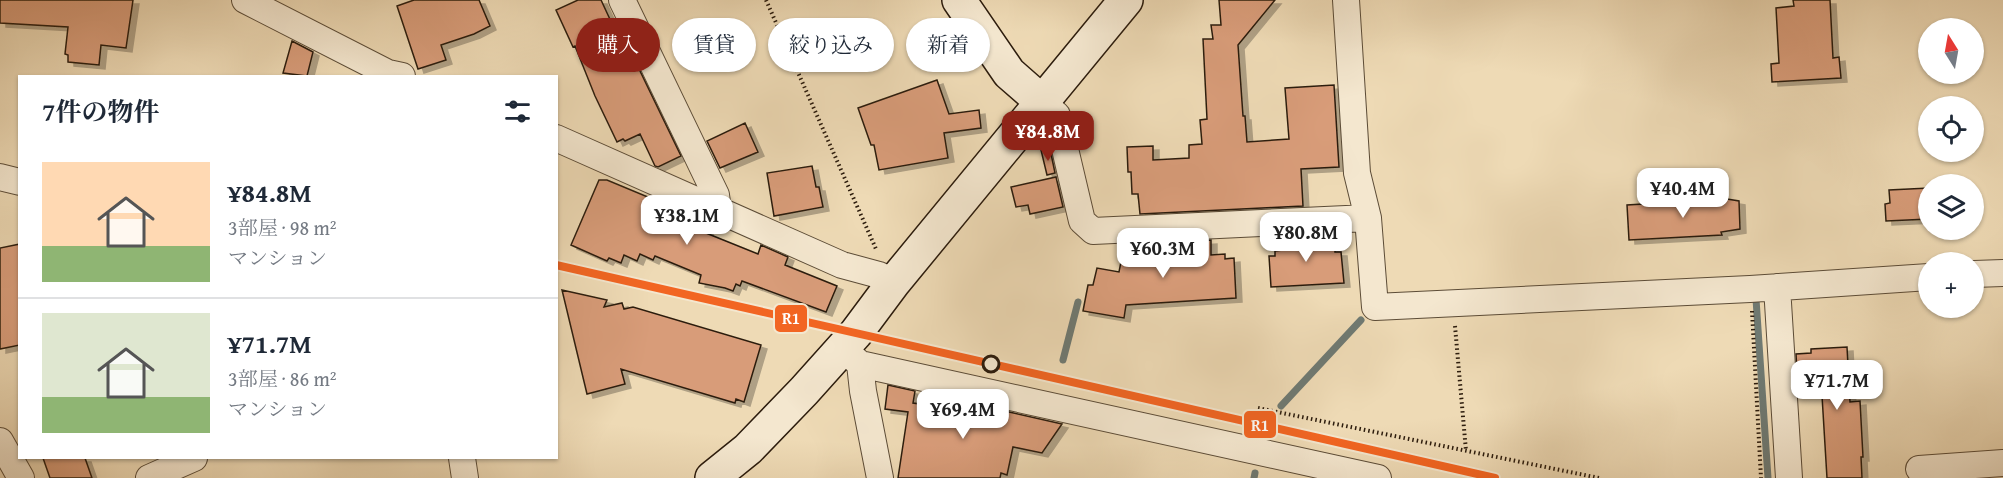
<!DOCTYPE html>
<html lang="ja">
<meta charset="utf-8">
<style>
body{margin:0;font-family:"Gentium Book Plus","Noto Serif JP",serif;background:#f6f6f7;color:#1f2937;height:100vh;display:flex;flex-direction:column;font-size:22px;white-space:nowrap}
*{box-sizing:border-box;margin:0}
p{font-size:20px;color:#747a83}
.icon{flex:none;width:33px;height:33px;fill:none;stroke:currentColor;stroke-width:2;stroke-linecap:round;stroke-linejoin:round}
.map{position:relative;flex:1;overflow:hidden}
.sheet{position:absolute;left:18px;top:75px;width:540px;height:384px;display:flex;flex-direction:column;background:#fff;border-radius:0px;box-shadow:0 2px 4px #0004}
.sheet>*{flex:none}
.top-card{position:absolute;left:576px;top:18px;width:570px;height:54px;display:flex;gap:12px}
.needle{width:39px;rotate:349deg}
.controls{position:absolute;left:1918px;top:18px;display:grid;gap:12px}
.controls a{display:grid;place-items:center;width:66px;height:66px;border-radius:50%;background:#fff;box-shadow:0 2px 4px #0004;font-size:30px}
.price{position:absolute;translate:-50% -51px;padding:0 14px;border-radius:12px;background:#fff;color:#222;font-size:20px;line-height:39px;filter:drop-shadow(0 2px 3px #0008)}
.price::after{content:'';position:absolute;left:50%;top:36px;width:18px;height:14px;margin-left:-9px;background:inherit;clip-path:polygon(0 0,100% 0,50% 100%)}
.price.current{background:#8f2418;color:#fff}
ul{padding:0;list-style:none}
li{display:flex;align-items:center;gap:18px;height:150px;padding:0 24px}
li+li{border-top:2px solid #e0e1e3}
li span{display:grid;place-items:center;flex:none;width:168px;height:120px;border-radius:0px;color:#555}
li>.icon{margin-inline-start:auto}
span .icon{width:72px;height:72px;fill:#fffc;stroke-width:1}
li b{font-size:26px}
h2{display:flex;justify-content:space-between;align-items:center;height:72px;padding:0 24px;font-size:26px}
.tag{padding:0 21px;border-radius:27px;background:#fff;box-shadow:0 2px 4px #0004;font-size:21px;line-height:54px}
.tag.current{background:#8f2418;color:#fff}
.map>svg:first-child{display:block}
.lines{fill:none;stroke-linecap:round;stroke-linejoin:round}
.stream{stroke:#6f7a73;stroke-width:7}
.building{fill:#d89c79;stroke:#2c1c0d;stroke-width:1.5;filter:url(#shadow)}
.street-casing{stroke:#5c4c37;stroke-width:28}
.secondary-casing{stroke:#2c1c0d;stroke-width:36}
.path{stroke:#2c1c0d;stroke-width:4;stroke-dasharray:1.5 3;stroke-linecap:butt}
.street{stroke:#f4e7cf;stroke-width:26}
.secondary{stroke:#f4e7cf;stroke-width:33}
.rail-1-casing{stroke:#f4e7cf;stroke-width:12}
.rail-1{stroke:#f26522;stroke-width:8}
.stop-dot{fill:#f4e7cf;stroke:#2c1c0d;stroke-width:3}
.line-badge{stroke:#f4e7cf;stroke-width:2}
.badge-label{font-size:16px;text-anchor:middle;font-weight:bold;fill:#fff}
</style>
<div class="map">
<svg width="2003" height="478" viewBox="0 0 2003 478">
<defs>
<filter id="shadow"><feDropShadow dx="6" dy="4" stdDeviation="0" flood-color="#0004"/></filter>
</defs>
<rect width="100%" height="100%" fill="#eedab5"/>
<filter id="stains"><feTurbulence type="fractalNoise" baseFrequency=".00333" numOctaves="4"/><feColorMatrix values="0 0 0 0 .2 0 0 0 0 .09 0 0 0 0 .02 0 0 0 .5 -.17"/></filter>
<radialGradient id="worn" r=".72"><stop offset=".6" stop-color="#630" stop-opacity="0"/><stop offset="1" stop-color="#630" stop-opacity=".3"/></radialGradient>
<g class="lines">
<path class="stream" d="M1756 299 1768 478
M1063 360 1078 302
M1281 406 1361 320
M1254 478 1255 473"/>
</g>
<path class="building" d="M0 0H133L126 48 101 45 99 65 68 62V55L65 54 68 27 0 23Z
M414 0H479L490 26 474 34 441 45 446 60 418 69 397 6Z
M578 0H601L621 43 622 42 634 71 639 69 681 156 658 167 655 166 640 134 625 141 623 139 617 142 595 96 575 46 573 47 556 10Z
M1219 0H1275L1238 45 1243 116H1245L1247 142 1289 139 1285 88 1334 85 1339 167 1301 169 1303 206 1140 214 1138 194H1132L1131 172H1128L1127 147 1153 146V160L1189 158V145L1202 144 1200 120 1207 119 1203 39H1213L1211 25H1221Z
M1793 0H1830L1833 58 1839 57 1841 78 1772 82 1771 64 1779 63 1776 8 1794 6Z
M292 41 313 52 307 76 283 73Z
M937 80 949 114 979 110 981 128 944 133 948 158 879 170 874 145H871L858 108Z
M745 123 758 152 720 168 707 141Z
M1050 149 1055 173 1047 175 1041 150Z
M812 166 816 187H819L823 207 774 216 767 173Z
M1056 177 1063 207 1030 214 1028 205 1016 207 1011 187Z
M599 180H607L715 225 709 226 706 233 758 254 761 245 788 257 785 265 837 286 826 312 742 281 740 286 736 284 733 291 725 288 699 283 701 275 655 256 653 260 640 254 637 261 624 255 621 263 609 258 607 261 571 245Z
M1929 188V219L1886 221 1885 204 1890 203 1889 190Z
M1727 199 1739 201 1740 229 1721 232 1722 235 1629 240 1627 205Z
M1304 236V239L1327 238 1328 248H1335V252H1341L1344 283 1271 287 1269 256H1275V251L1282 250 1281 237Z
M1211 240V255L1225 254V259L1234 258 1236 298 1126 305 1124 318 1083 311 1088 285H1093L1097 268 1119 272 1123 252 1165 261 1164 243Z
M20 244V345L0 349V248Z
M562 290 607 300 604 307 622 303 624 309 633 307 761 345 744 402 736 399 735 403 621 369 625 384 587 394Z
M1847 347 1850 402 1860 401 1863 457H1861L1862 478H1827L1821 379H1812V372L1797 373 1796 354 1811 353V349Z
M888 385 915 391 913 403 950 408V412L998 420 1000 410 1062 424 1042 453 1013 447 1007 475 1001 473 1000 478H898L908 412 885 409Z
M43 458H85L92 478H50Z"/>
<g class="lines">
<g class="street-casing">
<path id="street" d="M245 0 388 73 402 76
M622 0 716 195 718 210
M1346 0 1357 173 1368 218 1375 307 1750 289 1929 277
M1042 102 1057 115 1082 221 1093 231 1368 218
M556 138 842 265 879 275 894 282
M0 177 20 182
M1974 274 2003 273
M1777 287 1789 478
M839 352 850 355 860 364 1378 478
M860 364 863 391 880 478
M0 441 21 478
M462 458 465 478
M1919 469 2003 463
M149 478 194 458"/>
</g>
<g class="secondary-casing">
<path id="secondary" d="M959 0 1009 73 1042 102
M712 478 748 449 804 391 856 333 894 282 1126 0"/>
</g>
<path class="path" d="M766 0 876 249
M1752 311 1761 478
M1455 326 1466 451
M1258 408 1599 478"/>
<use href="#street" class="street"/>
<use href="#secondary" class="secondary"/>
<g class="rail-1-casing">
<path id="rail-1" d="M556 265 1495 478"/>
</g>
<use href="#rail-1" class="rail-1"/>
</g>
<circle class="stop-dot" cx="991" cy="364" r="8"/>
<g class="line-badge">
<rect x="774" y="304" width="34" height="29" rx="6" fill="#f26522"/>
<rect x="1243" y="410" width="34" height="29" rx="6" fill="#f26522"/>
</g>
<g class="badge-label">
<text x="791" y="324">R1</text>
<text x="1260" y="431">R1</text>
</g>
<rect width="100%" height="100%" filter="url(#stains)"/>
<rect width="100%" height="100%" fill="url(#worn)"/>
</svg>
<div class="controls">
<a><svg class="needle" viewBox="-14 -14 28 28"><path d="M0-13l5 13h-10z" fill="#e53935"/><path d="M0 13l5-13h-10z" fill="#747a83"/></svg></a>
<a><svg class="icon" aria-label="locate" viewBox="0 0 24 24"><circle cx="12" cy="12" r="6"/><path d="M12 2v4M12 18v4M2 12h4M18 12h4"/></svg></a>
<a><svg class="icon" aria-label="layers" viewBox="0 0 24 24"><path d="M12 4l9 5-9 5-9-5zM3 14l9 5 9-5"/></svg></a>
<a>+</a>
</div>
<b class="price current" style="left:1048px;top:162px">¥84.8M</b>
<b class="price" style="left:1683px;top:219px">¥40.4M</b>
<b class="price" style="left:687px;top:246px">¥38.1M</b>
<b class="price" style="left:1306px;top:263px">¥80.8M</b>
<b class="price" style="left:1163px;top:279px">¥60.3M</b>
<b class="price" style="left:1837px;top:411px">¥71.7M</b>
<b class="price" style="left:963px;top:440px">¥69.4M</b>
<div class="top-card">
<a class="tag current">購入</a>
<a class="tag">賃貸</a>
<a class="tag">絞り込み</a>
<a class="tag">新着</a>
</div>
<section class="sheet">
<h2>7件の物件<svg class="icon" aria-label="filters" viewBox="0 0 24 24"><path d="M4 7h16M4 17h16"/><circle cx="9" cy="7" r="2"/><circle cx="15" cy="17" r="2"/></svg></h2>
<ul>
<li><span style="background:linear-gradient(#ffd9b3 70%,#8fb573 0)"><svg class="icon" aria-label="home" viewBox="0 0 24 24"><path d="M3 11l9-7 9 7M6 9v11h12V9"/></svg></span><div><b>¥84.8M</b><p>3部屋 · 98 m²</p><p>マンション</p></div></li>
<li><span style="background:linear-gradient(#dfe7d0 70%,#8fb573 0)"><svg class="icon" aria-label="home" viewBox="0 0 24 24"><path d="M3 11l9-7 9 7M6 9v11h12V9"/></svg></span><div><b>¥71.7M</b><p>3部屋 · 86 m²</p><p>マンション</p></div></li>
</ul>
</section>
</div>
